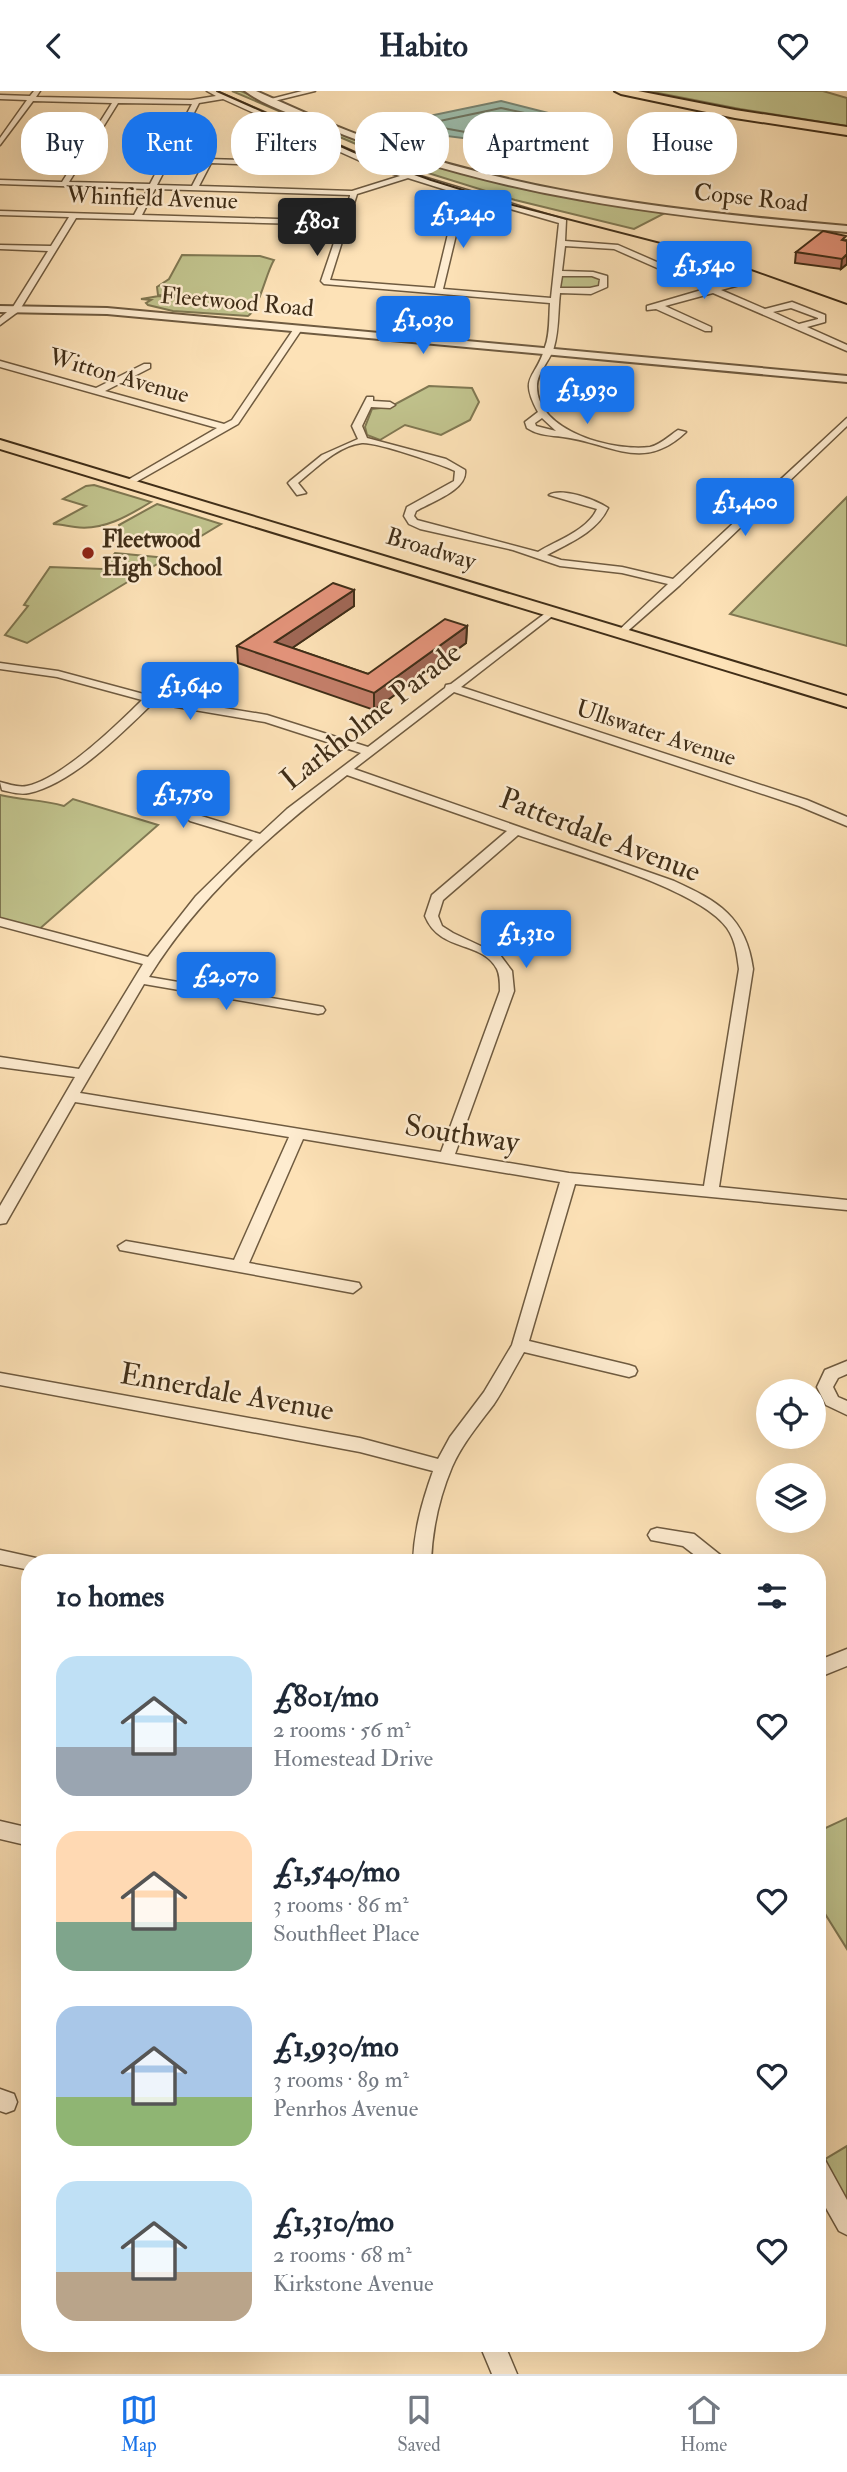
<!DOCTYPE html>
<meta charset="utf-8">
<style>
body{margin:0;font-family:"IM FELL Double Pica",serif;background:#f6f6f7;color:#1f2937;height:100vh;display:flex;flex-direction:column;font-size:26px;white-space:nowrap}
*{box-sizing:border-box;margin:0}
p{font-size:23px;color:#747a83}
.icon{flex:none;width:38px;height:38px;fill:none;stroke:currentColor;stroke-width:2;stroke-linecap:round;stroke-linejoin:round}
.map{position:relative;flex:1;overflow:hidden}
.drawer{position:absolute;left:21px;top:1463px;width:805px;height:798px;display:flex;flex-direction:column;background:#fff;border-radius:28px;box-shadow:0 7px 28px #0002}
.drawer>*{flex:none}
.top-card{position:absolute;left:21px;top:21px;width:805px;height:63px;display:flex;gap:14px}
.controls{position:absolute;left:756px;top:1288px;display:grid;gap:14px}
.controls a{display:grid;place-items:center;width:70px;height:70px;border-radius:50%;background:#fff;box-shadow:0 7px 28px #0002;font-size:35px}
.price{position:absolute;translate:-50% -60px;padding:0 16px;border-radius:7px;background:#1a73e8;color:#fff;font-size:23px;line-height:46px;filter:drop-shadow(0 2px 4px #0008)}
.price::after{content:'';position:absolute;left:50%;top:42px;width:21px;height:16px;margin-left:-10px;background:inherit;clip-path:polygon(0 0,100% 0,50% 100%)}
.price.active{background:#222;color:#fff}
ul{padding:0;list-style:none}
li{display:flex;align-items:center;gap:21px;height:175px;padding:0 35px}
li span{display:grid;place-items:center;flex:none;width:196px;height:140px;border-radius:21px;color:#555}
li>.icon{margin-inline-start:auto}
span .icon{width:84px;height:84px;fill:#fffc;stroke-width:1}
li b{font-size:30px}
h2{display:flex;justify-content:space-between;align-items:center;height:84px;padding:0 35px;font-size:30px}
.tag{padding:0 24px;border-radius:28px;background:#fff;box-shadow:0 7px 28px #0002;font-size:24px;line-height:63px}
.tag.active{background:#1a73e8;color:#fff}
header{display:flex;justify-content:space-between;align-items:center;height:91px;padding:0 35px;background:#fff;font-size:32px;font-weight:800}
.dock{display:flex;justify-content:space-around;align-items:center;height:98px;border-top:2px solid #e0e1e3;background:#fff;font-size:19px;color:#747a83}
.dock a{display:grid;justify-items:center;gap:4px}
.dock .active{color:#1a73e8}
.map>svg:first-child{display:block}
.green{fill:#c1c38d;stroke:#807852;stroke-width:2}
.water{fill:#9fbeac;stroke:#798471;stroke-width:2}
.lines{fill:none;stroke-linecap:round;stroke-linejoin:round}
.shore{stroke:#707662;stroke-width:2}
.minor-casing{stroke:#6f5b40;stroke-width:3}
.tertiary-casing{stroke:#6f5b40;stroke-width:4}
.primary-casing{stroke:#402e18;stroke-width:4}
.trunk-casing{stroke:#402e18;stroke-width:4}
.minor{fill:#feecd0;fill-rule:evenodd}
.tertiary{fill:#feecd0;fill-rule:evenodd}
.primary{fill:#fde2b7;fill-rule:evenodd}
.trunk{fill:#fde2b7;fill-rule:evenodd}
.tram{stroke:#402e18;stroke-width:2}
.wall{fill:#c47f6a;stroke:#402e18;stroke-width:2}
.shaded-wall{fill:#a06856;stroke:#402e18;stroke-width:2}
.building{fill:#e4947b;stroke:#402e18;stroke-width:2}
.poi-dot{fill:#8f2418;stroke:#feecd0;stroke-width:2.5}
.labels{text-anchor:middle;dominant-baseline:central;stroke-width:5;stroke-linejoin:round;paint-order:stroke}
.far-street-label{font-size:24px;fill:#402e18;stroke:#feecd0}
.far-poi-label{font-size:24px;font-weight:bold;fill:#402e18;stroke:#feecd0;text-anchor:start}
.street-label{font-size:30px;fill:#402e18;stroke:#feecd0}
</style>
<header><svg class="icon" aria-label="back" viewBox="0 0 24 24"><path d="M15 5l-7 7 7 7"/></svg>Habito<svg class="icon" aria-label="heart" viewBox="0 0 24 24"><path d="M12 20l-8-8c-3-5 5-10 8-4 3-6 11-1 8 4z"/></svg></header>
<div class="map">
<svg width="847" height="2283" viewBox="0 0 847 2283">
<rect width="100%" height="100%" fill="#fde2b7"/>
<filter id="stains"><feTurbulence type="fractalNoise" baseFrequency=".00286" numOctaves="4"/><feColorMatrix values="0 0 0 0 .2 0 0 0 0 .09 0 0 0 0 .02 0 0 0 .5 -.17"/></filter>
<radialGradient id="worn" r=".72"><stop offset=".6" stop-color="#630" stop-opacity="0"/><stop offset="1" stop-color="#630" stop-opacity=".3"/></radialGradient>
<path class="green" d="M232 0H241L354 48 441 76 669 120 634 138 515 109 412 77Z
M648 0H823L847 7V35L740 18Z
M182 164 260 165 274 169C266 182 259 218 248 225L173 220 148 214 146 212 151 209 141 208 159 205 201 208V205L158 204 157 196 169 188Z
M558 182 593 183 604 187 603 196 591 200 556 199Z
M429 295 472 297 479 311 470 329 441 344 405 334 380 349 367 344 365 336 372 318 390 316Z
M94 394 151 411C128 425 103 440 75 436 67 435 61 433 53 433L86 415 63 408 86 395Z
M847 406V555L730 523Z
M157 413 221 433 183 456 127 451 119 434Z
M115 462 167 467 27 552 5 544 28 515 24 514 50 476 103 478Z
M0 704C25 710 40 708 64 715L73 708 158 734 36 841 0 831Z
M847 1727V1858L817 1810V1741Z
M847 2055V2132L817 2073Z"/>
<path class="water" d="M501 10 568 27 502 52 399 39 400 31Z"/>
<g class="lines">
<path class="shore" d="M501 17 539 25 542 30 511 44 493 46 432 35 435 31Z
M502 26 512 27 513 32 493 37 482 34 484 29Z"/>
<g class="minor-casing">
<path id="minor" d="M34 0H40L36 6 191 9 216 5 207 0H216L384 74 566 129 565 150 618 154 714 196 747 188V192L721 199 765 218 792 211 825 224V231L807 236 847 254V260L713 202 665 215 711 236V240H705L656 218 647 219V215L705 198 614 158 565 155 562 180 593 181 607 185V196L591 203 560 202C558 219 559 239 554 256 551 269 537 281 537 295 536 341 615 361 650 356 660 354 669 345 678 339L686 341C643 382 611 352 563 346 550 344 539 345 527 337L525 331 538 321C518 284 536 289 545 256 550 243 549 226 550 212L324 193 321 190 340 134 76 127 19 220 0 234V227L13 216 48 160 0 158V154L51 155 69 126 0 124V120L134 124 148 98 0 93V89L62 91 112 12 33 10 0 54V47L27 9 0 8V4L30 5ZM223 8 378 78 400 85 352 100 199 95 211 72 291 75 288 71 250 69 259 50 255 48 251 50 243 69 206 68 192 95 157 94 199 12ZM118 12 192 13 150 93 69 91ZM408 87 478 109 453 122 435 197 330 189 357 103ZM155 98 350 104V105L342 130 142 124ZM486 111 559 132 551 207 443 198 461 123ZM562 185H592L600 188 599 195 590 197H560ZM791 217 818 227V228L799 233 773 221ZM542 327 556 340 536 335 535 332Z
M302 0H315L270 11 267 9Z
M295 236 302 238 238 333 129 395 124 392 126 390 217 337 0 276V270L96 297 144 273H150V277L105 300 224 333 232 329Z
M367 306H373V310L390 311 395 314 390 317 371 316 362 335 367 347 446 368 465 379C468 399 431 411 416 420L414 425 417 429 538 461C557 449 587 440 597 418L549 404C562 396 596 409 608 417 597 441 569 452 547 464L561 469 622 476 673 488 847 327V335L680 494 622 545 618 544V540L668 493 622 482 560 475 513 459 420 438 409 433 404 425 407 416 454 390 455 380C441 373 377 351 362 352 339 354 315 378 298 392L306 402 297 404 288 392 290 390 322 364 358 348 352 335Z
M551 518 555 519V523L461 596 807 709 847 726V735L799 715 454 601 354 678 674 790C718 810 746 826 753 878L719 1096 847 1109V1119L575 1093 529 1250 629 1274 635 1276 637 1280 635 1284 629 1286 524 1261C514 1278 505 1296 494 1313 479 1333 462 1353 452 1376 439 1407 432 1439 431 1472H413C414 1439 422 1411 433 1380L360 1361 0 1294V1282L360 1347 438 1368 450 1346 484 1301 512 1254 560 1091 303 1048 249 1172 359 1192 361 1196 353 1202 120 1159 118 1155 126 1150 234 1169 289 1046 75 1011 6 1132 0 1133V1115L75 986 0 976V966L79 978 143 873 0 835V827L148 866 196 805 253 749 190 730 181 721 185 711 210 689H218V695L195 715 193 720 198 724 260 743 287 718 361 662 265 631 153 612C122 642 72 693 29 702 20 704 11 701 2 699L0 691C9 693 18 697 27 695 61 688 117 634 142 609L57 586 0 578V572L58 580 151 605 267 624 368 656 445 597 446 594 451 593ZM347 684 507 740 432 804 425 825C440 862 482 849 497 878 500 884 500 893 500 900L441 1061 80 1002 144 893 318 923 323 922 325 919 323 916 318 915 149 886C199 805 272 742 347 684ZM518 744C567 761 699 797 727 837 736 850 737 864 739 878L704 1095 569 1082 455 1063 514 900 512 880 500 864 453 842 442 835 438 825 443 809Z
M847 1270V1283L838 1287 833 1296 838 1306 847 1310V1324L826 1314 817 1296 825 1279Z
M657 1437 694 1443 724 1467 727 1472H705L683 1455 651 1449 648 1444 651 1439Z
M0 1459 36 1467 39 1472H30V1479L0 1473Z
M847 1558V1575L817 1587V1570Z
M0 1730 30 1737V1755L0 1748Z
M0 1998 14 2003 17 2011 14 2019 6 2022 0 2020Z
M817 2066 825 2069 847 2109V2144L839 2140 817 2101Z
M479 2252H504L517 2283H492Z"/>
</g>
<g class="tertiary-casing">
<path id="tertiary" d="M245 0H256C301 20 346 41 393 56 540 105 694 122 847 135V141C669 126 488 105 322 35 297 25 266 16 245 0Z
M0 215 107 217 847 285V291L107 223 0 221Z"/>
</g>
<g class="primary-casing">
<path id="primary" d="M0 349 847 605V616L0 358Z"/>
</g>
<g class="trunk-casing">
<path id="trunk" d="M615 0H638L735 19 847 36V44L735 27 621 3Z"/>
</g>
<use href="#minor" class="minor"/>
<use href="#tertiary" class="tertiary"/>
<use href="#primary" class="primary"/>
<use href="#trunk" class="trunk"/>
<path class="tram" d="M217 0 354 61 431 89 505 112 715 166 847 213"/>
</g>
<path class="wall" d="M846 149 847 150V173L841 178 795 172 796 161Z
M354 499V515L292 557 368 583 467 535 466 552 374 619 238 572 237 555Z"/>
<path class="shaded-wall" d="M847 163V173L841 178 842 168Z
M354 499V515L276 568 275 551Z
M467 535 466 552 374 619V602Z"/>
<path class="building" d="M823 140 846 145 842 149 847 150V163L842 168 796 161Z
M333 492 354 499 275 551 368 583 445 528 467 535 374 602 237 555Z"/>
<circle class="poi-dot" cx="88" cy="462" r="7"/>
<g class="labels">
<g class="far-street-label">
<text transform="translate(152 107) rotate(2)">Whinfield Avenue</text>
<text transform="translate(751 107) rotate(6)">Copse Road</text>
<text transform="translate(237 211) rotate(5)">Fleetwood Road</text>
<text transform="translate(119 285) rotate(16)">Witton Avenue</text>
<text transform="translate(431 458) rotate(17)">Broadway</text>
<text transform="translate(656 642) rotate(18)">Ullswater Avenue</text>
</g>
<g class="far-poi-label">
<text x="102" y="448">Fleetwood<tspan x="102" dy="28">High School</tspan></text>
</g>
<g class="street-label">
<text transform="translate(371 625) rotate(-38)">Larkholme Parade</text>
<text transform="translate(600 744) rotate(21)">Patterdale Avenue</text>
<text transform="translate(462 1043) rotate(9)">Southway</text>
<text transform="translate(227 1301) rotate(10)">Ennerdale Avenue</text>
</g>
</g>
<rect width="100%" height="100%" filter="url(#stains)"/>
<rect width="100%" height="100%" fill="url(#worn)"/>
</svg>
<div class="controls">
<a><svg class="icon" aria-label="locate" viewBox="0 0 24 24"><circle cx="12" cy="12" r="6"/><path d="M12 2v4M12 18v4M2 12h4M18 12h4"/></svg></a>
<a><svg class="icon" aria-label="layers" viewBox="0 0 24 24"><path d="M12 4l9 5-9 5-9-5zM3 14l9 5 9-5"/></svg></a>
</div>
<b class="price" style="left:463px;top:159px">£1,240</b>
<b class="price active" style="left:317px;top:167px">£801</b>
<b class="price" style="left:704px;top:210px">£1,540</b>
<b class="price" style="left:423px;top:265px">£1,030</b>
<b class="price" style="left:587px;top:335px">£1,930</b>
<b class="price" style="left:745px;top:447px">£1,400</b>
<b class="price" style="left:190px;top:631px">£1,640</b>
<b class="price" style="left:183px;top:739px">£1,750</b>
<b class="price" style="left:526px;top:879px">£1,310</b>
<b class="price" style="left:226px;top:921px">£2,070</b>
<div class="top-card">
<a class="tag">Buy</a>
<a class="tag active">Rent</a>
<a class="tag">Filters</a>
<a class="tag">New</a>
<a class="tag">Apartment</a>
<a class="tag">House</a>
</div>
<section class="drawer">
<h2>10 homes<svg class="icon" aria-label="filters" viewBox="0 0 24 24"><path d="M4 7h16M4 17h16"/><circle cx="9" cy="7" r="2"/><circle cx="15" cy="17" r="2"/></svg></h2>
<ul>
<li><span style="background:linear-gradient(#bfe0f5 65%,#9aa5b1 0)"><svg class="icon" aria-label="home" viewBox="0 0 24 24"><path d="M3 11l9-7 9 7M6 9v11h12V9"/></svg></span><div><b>£801/mo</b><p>2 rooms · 56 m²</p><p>Homestead Drive</p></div><svg class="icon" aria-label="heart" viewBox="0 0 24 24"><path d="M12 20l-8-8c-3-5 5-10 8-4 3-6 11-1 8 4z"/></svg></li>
<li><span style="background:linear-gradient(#ffd9b3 65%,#7fa58c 0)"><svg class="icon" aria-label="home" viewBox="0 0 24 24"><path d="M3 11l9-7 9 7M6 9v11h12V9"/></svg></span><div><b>£1,540/mo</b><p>3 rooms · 86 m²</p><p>Southfleet Place</p></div><svg class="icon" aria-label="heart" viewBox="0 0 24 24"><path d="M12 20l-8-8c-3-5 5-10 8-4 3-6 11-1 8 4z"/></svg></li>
<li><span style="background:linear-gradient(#a9c7e8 65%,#8fb573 0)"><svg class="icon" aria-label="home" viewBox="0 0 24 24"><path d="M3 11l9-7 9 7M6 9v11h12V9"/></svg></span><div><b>£1,930/mo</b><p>3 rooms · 89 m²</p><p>Penrhos Avenue</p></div><svg class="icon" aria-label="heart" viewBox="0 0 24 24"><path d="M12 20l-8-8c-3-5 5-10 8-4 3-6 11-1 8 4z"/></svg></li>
<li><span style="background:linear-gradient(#bfe0f5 65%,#b9a48a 0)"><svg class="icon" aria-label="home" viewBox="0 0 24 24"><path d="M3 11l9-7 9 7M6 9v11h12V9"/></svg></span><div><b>£1,310/mo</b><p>2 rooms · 68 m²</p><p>Kirkstone Avenue</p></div><svg class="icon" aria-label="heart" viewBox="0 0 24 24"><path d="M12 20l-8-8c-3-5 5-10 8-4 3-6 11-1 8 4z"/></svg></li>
</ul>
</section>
</div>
<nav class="dock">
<a class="active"><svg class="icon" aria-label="map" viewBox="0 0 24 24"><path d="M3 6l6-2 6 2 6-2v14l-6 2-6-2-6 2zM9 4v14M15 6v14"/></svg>Map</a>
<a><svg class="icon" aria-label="saved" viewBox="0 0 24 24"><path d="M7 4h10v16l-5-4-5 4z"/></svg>Saved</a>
<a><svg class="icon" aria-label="home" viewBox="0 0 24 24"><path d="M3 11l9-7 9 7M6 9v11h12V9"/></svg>Home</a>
</nav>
